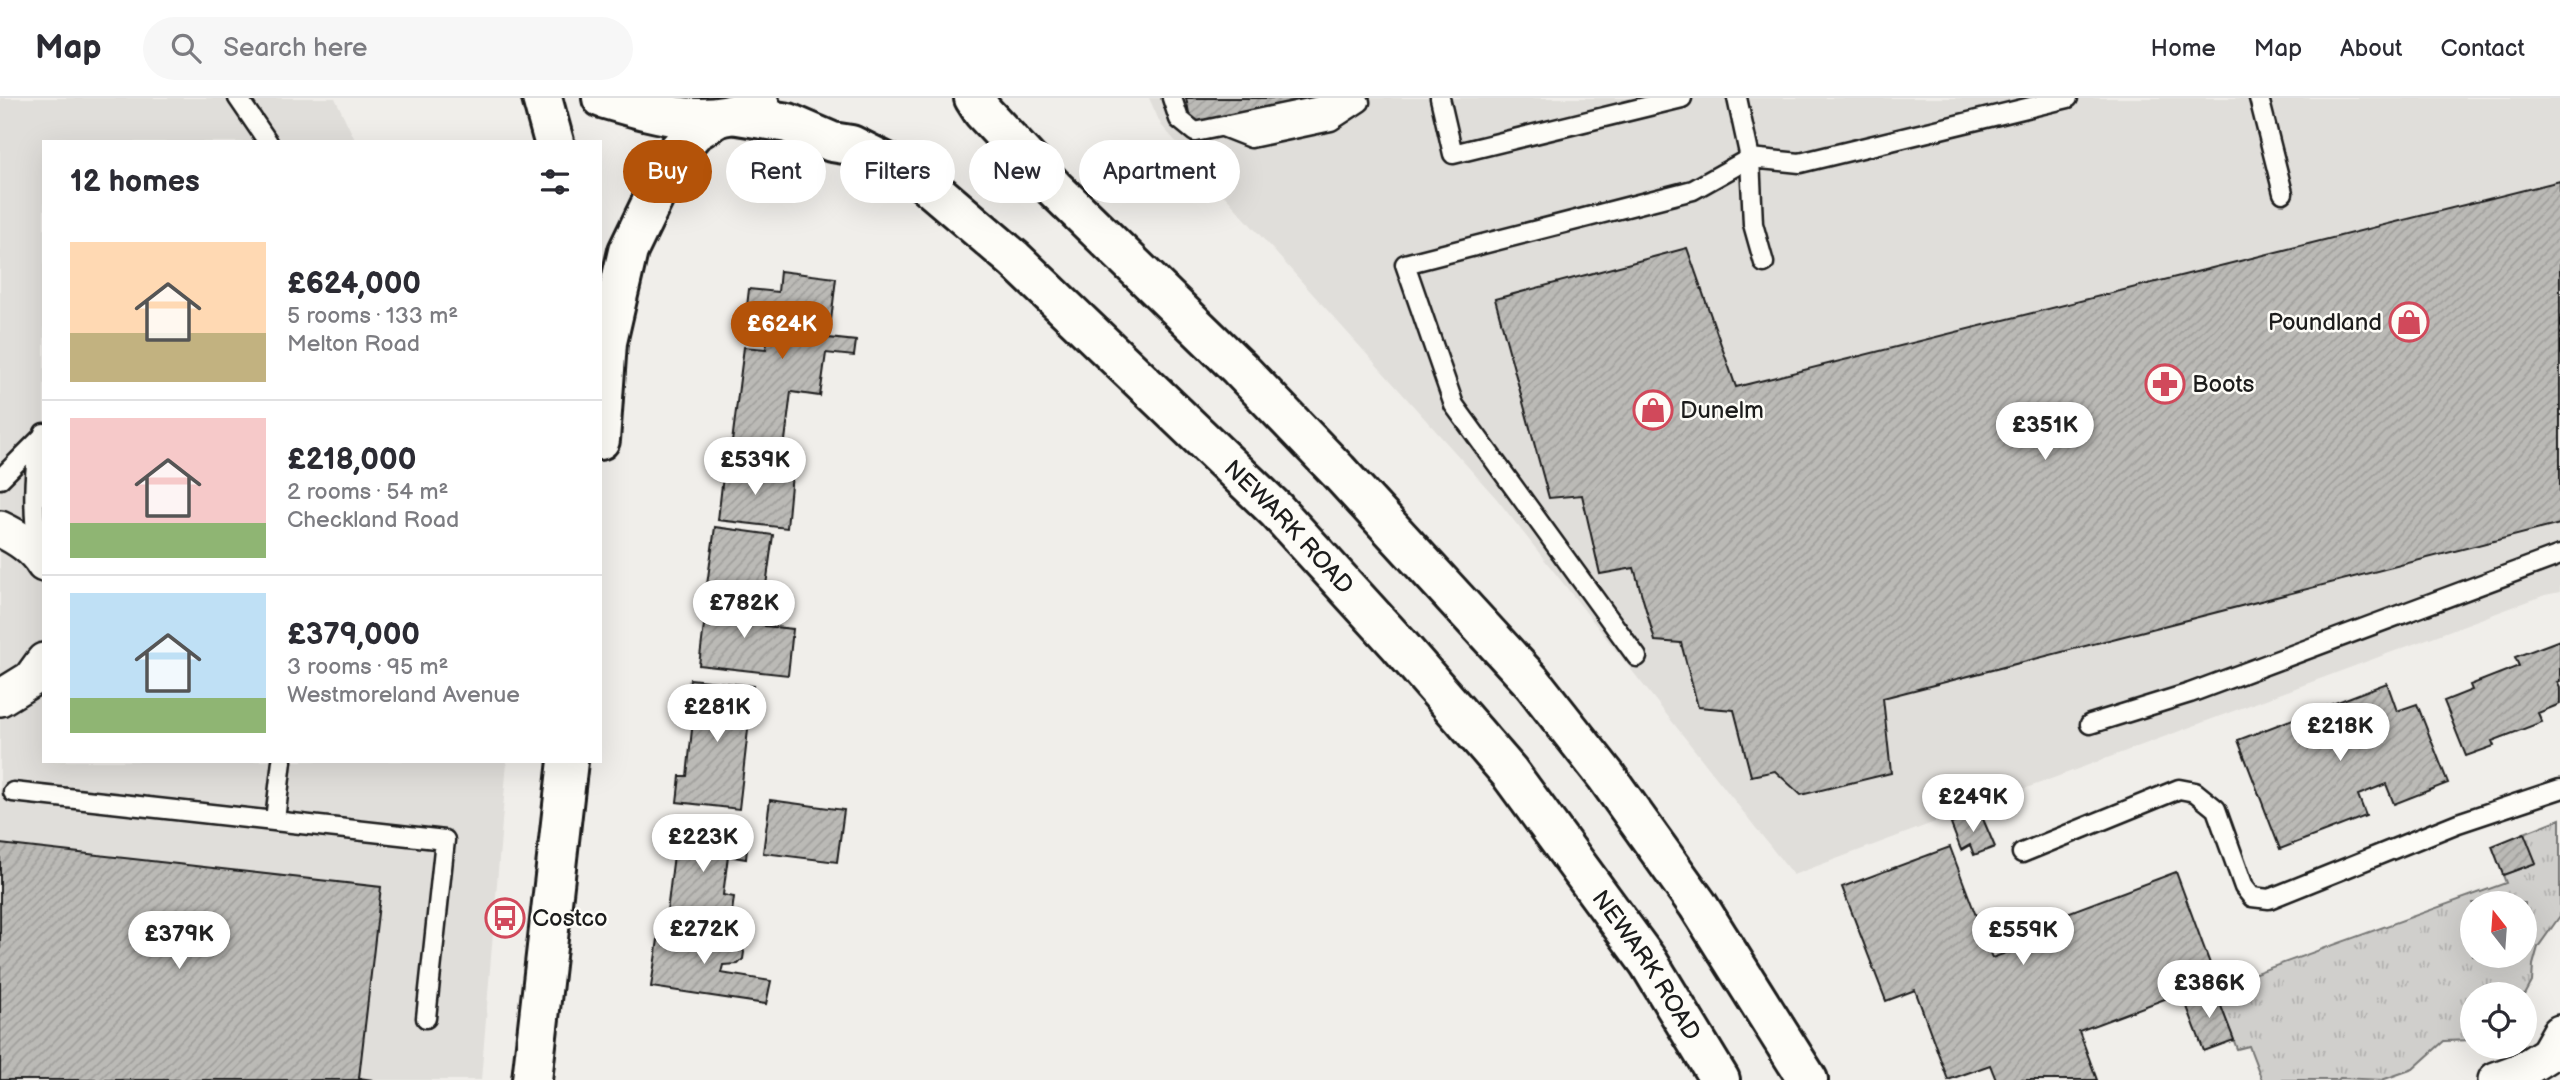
<!DOCTYPE html>
<meta charset="utf-8">
<style>
body{margin:0;font-family:"Balsamiq Sans",sans-serif;background:#f7f7f7;color:#2b2b33;height:100vh;display:flex;flex-direction:column;font-size:26px;white-space:nowrap}
*{box-sizing:border-box;margin:0}
p{font-size:23px;color:#7c7c81}
.icon{flex:none;width:38px;height:38px;fill:none;stroke:currentColor;stroke-width:2;stroke-linecap:round;stroke-linejoin:round}
.map{position:relative;flex:1;overflow:hidden}
.side{position:absolute;left:42px;top:42px;width:560px;height:623px;display:flex;flex-direction:column;background:#fff;border-radius:0px;box-shadow:0 7px 28px #0002}
.side>*{flex:none}
.guide{position:absolute;left:623px;top:42px;width:665px;height:63px;display:flex;gap:14px}
.needle{width:46px;rotate:343deg}
.controls{position:absolute;left:2460px;top:793px;display:grid;gap:14px}
.controls a{display:grid;place-items:center;width:77px;height:77px;border-radius:50%;background:#fff;box-shadow:0 7px 28px #0002;font-size:35px}
.price{position:absolute;translate:-50% -60px;padding:0 16px;border-radius:24px;background:#fff;color:#222;font-size:23px;line-height:46px;filter:drop-shadow(0 2px 4px #0008)}
.price::after{content:'';position:absolute;left:50%;top:42px;width:21px;height:16px;margin-left:-10px;background:inherit;clip-path:polygon(0 0,100% 0,50% 100%)}
.price.active{background:#b45309;color:#fff}
ul{padding:0;list-style:none}
li{display:flex;align-items:center;gap:21px;height:175px;padding:0 28px}
li+li{border-top:2px solid #e1e1e2}
li span{display:grid;place-items:center;flex:none;width:196px;height:140px;border-radius:0px;color:#555}
li>.icon{margin-inline-start:auto}
span .icon{width:84px;height:84px;fill:#fffc;stroke-width:1}
li b{font-size:30px}
h2{display:flex;justify-content:space-between;align-items:center;height:84px;padding:0 28px;font-size:30px}
.chip{padding:0 24px;border-radius:32px;background:#fff;box-shadow:0 7px 28px #0002;font-size:24px;line-height:63px}
.chip.active{background:#b45309;color:#fff}
header{display:flex;align-items:center;gap:42px;box-sizing:border-box;height:98px;padding:0 35px;background:#fff;border-bottom:2px solid #e1e1e2}
header strong{font-size:33px}
nav{display:flex;gap:38px;margin-inline-start:auto;font-size:24px}
.search{width:490px;height:63px;background:#f7f7f7;display:flex;align-items:center;gap:18px;box-sizing:border-box;padding:0 24px;border-radius:38px;color:#7c7c81;font-size:26px}
.map>svg:first-child{display:block}
.built{fill:#e0deda}
.park{fill:url(#park-tufts);stroke:#767674;stroke-width:2;fill-rule:evenodd}
.building{fill:url(#building-hatch);stroke:#1c1c1c;stroke-width:2}
.lines{fill:none;stroke-linecap:round;stroke-linejoin:round}
.lane-casing{stroke:#1c1c1c;stroke-width:23}
.street-casing{stroke:#1c1c1c;stroke-width:40}
.secondary-casing{stroke:#1c1c1c;stroke-width:44}
.highway-casing{stroke:#1c1c1c;stroke-width:44}
.lane{stroke:#fdfcf7;stroke-width:18}
.street{stroke:#fdfcf7;stroke-width:35}
.secondary{stroke:#fdfcf7;stroke-width:38}
.highway{stroke:#fdfcf7;stroke-width:38}
.labels{text-anchor:middle;dominant-baseline:central;stroke-width:5;stroke-linejoin:round;paint-order:stroke}
.poi-label{font-size:24px;fill:#1c1c1c;stroke:#fdfcf7;text-anchor:start}
.street-label{font-size:24px;fill:#1c1c1c;stroke:#fdfcf7}
</style>
<header>
<strong>Map</strong>
<div class="search"><svg class="icon" aria-label="search" viewBox="0 0 24 24"><circle cx="10" cy="10" r="6"/><path d="M15 15l6 6"/></svg>Search here</div>
<nav><a>Home</a><a>Map</a><a>About</a><a>Contact</a></nav>
</header>
<div class="map">
<svg width="2560" height="982" viewBox="0 0 2560 982">
<defs>
<pattern id="park-tufts" width="24" height="20" patternUnits="userSpaceOnUse" patternTransform="scale(1.75)"><rect width="24" height="20" fill="#d0cfcc"/><path d="M3 7l-1-3M5 7V3M7 7l1-3M15 17l-1-3M17 17v-4M19 17l1-3" fill="none" stroke="#b2b1af"/></pattern>
<pattern id="building-hatch" width="6" height="6" patternUnits="userSpaceOnUse" patternTransform="scale(1.75)"><rect width="6" height="6" fill="#bbbab6"/><path d="M-1 1l2-2M0 6l6-6M5 7l2-2" fill="none" stroke="#a09f9c"/></pattern>
</defs>
<rect width="100%" height="100%" fill="#f0eeea"/>
<filter id="ink" filterUnits="userSpaceOnUse"><feTurbulence type="fractalNoise" baseFrequency=".0143" numOctaves="2"/><feDisplacementMap in="SourceGraphic" scale="14" xChannelSelector="R" yChannelSelector="G"/><feConvolveMatrix kernelMatrix="1 2 1 2 8 2 1 2 1" color-interpolation-filters="sRGB"/></filter>
<g filter="url(#ink)">
<path class="built" d="M0 0H335L356 44H44V663H507L481 982H0Z
M1149 0H2560V494L2545 497 1793 777 1496 400 1161 27Z"/>
<path class="park" d="M2560 721V818L2538 849 2533 867 2532 884 2525 897 2473 896V942L2444 943 2413 971 2382 982 2340 980 2338 982H2262L2249 948 2237 951 2214 890 2506 785 2503 777 2535 765 2524 735ZM2473 805H2525V858H2473Z"/>
<path class="building" d="M1186 0H1320L1191 25Z
M2560 83V426L1883 600 1891 675 1801 697 1775 673 1751 678 1734 612 1698 609 1681 545 1655 543 1634 470 1600 476 1582 397 1549 400 1495 201 1687 150 1736 289Z
M780 173 836 180 829 240 856 243 854 258 826 255 820 298 791 294 782 367 730 360 744 249 766 251 767 245 743 243 749 191 778 194Z
M724 369 792 376 787 430 718 422Z
M715 429 773 437 764 502 706 494Z
M707 503 767 510 765 528 793 531 788 577 699 567Z
M2560 542V583L2557 584 2560 590V606L2538 615 2542 624 2492 643 2494 648 2466 658 2444 603 2472 592 2470 587 2519 568 2515 559Z
M690 581 753 588 739 711 677 704 680 678H687L694 613 686 612Z
M2387 585 2397 613 2417 606 2448 685 2394 706 2386 686 2358 697 2366 718 2280 751 2238 642Z
M770 702 844 712 837 764 763 755Z
M1980 714 1995 749 1974 757 1970 747 1961 752 1951 726Z
M677 732 748 740 746 761 728 758 723 797 734 799 731 822 667 814Z
M2524 735 2536 765 2503 777 2492 748Z
M0 746 381 789 359 980 373 982H0Z
M1950 749 1992 860 2020 850 2014 835 2176 774 2216 882 2079 933 2097 982H1996L1990 967 1948 982 1915 892 1886 903 1842 789Z
M660 828 738 839 744 854 743 861 738 866 723 867 721 875 771 883 766 906 651 889Z
M2214 890 2234 942 2204 953 2184 901Z"/>
<g class="lines">
<g class="lane-casing">
<path id="lane" d="M238 0 268 44
M1172 0 1179 21 1195 34 1358 0
M1440 0 1453 56 1682 0
M2259 0 2283 95
M1223 29 1251 40 1331 23 1360 4
M1764 165 1753 126 1750 60 1800 65 2068 0
M0 381 42 339
M39 454C33 423 31 364 44 335
M1637 559 1454 307 1405 166 1693 92 1750 60 1737 0
M2090 626 2190 595 2560 457
M13 694 445 742 426 920
M275 722 282 663
M2022 755 2179 691 2195 694 2216 711 2244 789 2252 799 2269 801 2458 725 2560 691"/>
</g>
<g class="street-casing">
<path id="street" d="M0 431C17 439 34 449 44 466
M0 600 31 581 44 563
M2496 982 2523 972 2548 956 2560 935"/>
</g>
<g class="secondary-casing">
<path id="secondary" d="M542 0 554 44
M600 342 607 244 628 153 675 56 694 34 717 20
M532 982 568 663"/>
</g>
<g class="highway-casing">
<g id="highway">
<path d="M602 0C657 16 705 32 760 7"/>
<path d="M974 0 983 14 1054 90 1239 270 1338 373 1532 584 1606 678 1698 807 1808 982"/>
<path id="s1" d="M738 17 788 25 832 44 851 47 923 83 1014 161 1276 412 1400 548 1509 674 1649 865 1720 982"/>
</g>
</g>
<use href="#lane" class="lane"/>
<use href="#street" class="street"/>
<use href="#secondary" class="secondary"/>
<use href="#highway" class="highway"/>
</g>
</g>
<defs>
<g id="shop-ring" transform="scale(2.0125)"><circle r="9.5" fill="#fdfcf7" stroke="#d1495b" stroke-width="1.5"/><path d="M-5-2.5h2.3a2.7 3.5 0 0 1 5.4 0H5L5.5 6h-11ZM-1.5-2.5h3a1.5 2.3 0 0 0-3 0Z" fill="#d1495b"/></g>
<g id="pharmacy-ring" transform="scale(2.0125)"><circle r="9.5" fill="#fdfcf7" stroke="#d1495b" stroke-width="1.5"/><path d="M-2-6h4v4h4v4h-4v4h-4v-4h-4v-4h4Z" fill="#d1495b"/></g>
<g id="bus-ring" transform="scale(2.0125)"><circle r="9.5" fill="#fdfcf7" stroke="#d1495b" stroke-width="1.5"/><path d="M-5-6H5V4H4V6H2V4H-2V6H-4V4H-5ZM-3.5-4V0h7V-4ZM-3.5 1.2v1.5H-2V1.2ZM2 1.2v1.5H3.5V1.2Z" fill="#d1495b"/></g>
</defs>
<g fill-rule="evenodd">
<use href="#shop-ring" x="2409" y="224"/>
<use href="#pharmacy-ring" x="2165" y="286"/>
<use href="#shop-ring" x="1653" y="312"/>
<use href="#bus-ring" x="505" y="820"/>
</g>
<g class="labels">
<g class="poi-label">
<text x="2382" y="224" text-anchor="end">Poundland</text>
<text x="2192" y="286">Boots</text>
<text x="1680" y="312">Dunelm</text>
<text x="532" y="820">Costco</text>
</g>
<g class="street-label">
<text stroke="none"><textPath href="#s1" startOffset="702">NEWARK ROAD</textPath></text>
<text stroke="none"><textPath href="#s1" startOffset="1269">NEWARK ROAD</textPath></text>
</g>
</g>
</svg>
<div class="controls">
<a><svg class="needle" viewBox="-14 -14 28 28"><path d="M0-13l5 13h-10z" fill="#e53935"/><path d="M0 13l5-13h-10z" fill="#7c7c81"/></svg></a>
<a><svg class="icon" aria-label="locate" viewBox="0 0 24 24"><circle cx="12" cy="12" r="6"/><path d="M12 2v4M12 18v4M2 12h4M18 12h4"/></svg></a>
</div>
<b class="price active" style="left:782px;top:263px">£624K</b>
<b class="price" style="left:2045px;top:364px">£351K</b>
<b class="price" style="left:755px;top:399px">£539K</b>
<b class="price" style="left:744px;top:542px">£782K</b>
<b class="price" style="left:717px;top:646px">£281K</b>
<b class="price" style="left:2340px;top:665px">£218K</b>
<b class="price" style="left:1973px;top:736px">£249K</b>
<b class="price" style="left:703px;top:776px">£223K</b>
<b class="price" style="left:704px;top:868px">£272K</b>
<b class="price" style="left:2023px;top:869px">£559K</b>
<b class="price" style="left:179px;top:873px">£379K</b>
<b class="price" style="left:2209px;top:922px">£386K</b>
<div class="guide">
<a class="chip active">Buy</a>
<a class="chip">Rent</a>
<a class="chip">Filters</a>
<a class="chip">New</a>
<a class="chip">Apartment</a>
</div>
<section class="side">
<h2>12 homes<svg class="icon" aria-label="filters" viewBox="0 0 24 24"><path d="M4 7h16M4 17h16"/><circle cx="9" cy="7" r="2"/><circle cx="15" cy="17" r="2"/></svg></h2>
<ul>
<li><span style="background:linear-gradient(#ffd9b3 65%,#c2b280 0)"><svg class="icon" aria-label="home" viewBox="0 0 24 24"><path d="M3 11l9-7 9 7M6 9v11h12V9"/></svg></span><div><b>£624,000</b><p>5 rooms · 133 m²</p><p>Melton Road</p></div></li>
<li><span style="background:linear-gradient(#f6c9c9 75%,#8fb573 0)"><svg class="icon" aria-label="home" viewBox="0 0 24 24"><path d="M3 11l9-7 9 7M6 9v11h12V9"/></svg></span><div><b>£218,000</b><p>2 rooms · 54 m²</p><p>Checkland Road</p></div></li>
<li><span style="background:linear-gradient(#bfe0f5 75%,#8fb573 0)"><svg class="icon" aria-label="home" viewBox="0 0 24 24"><path d="M3 11l9-7 9 7M6 9v11h12V9"/></svg></span><div><b>£379,000</b><p>3 rooms · 95 m²</p><p>Westmoreland Avenue</p></div></li>
</ul>
</section>
</div>
